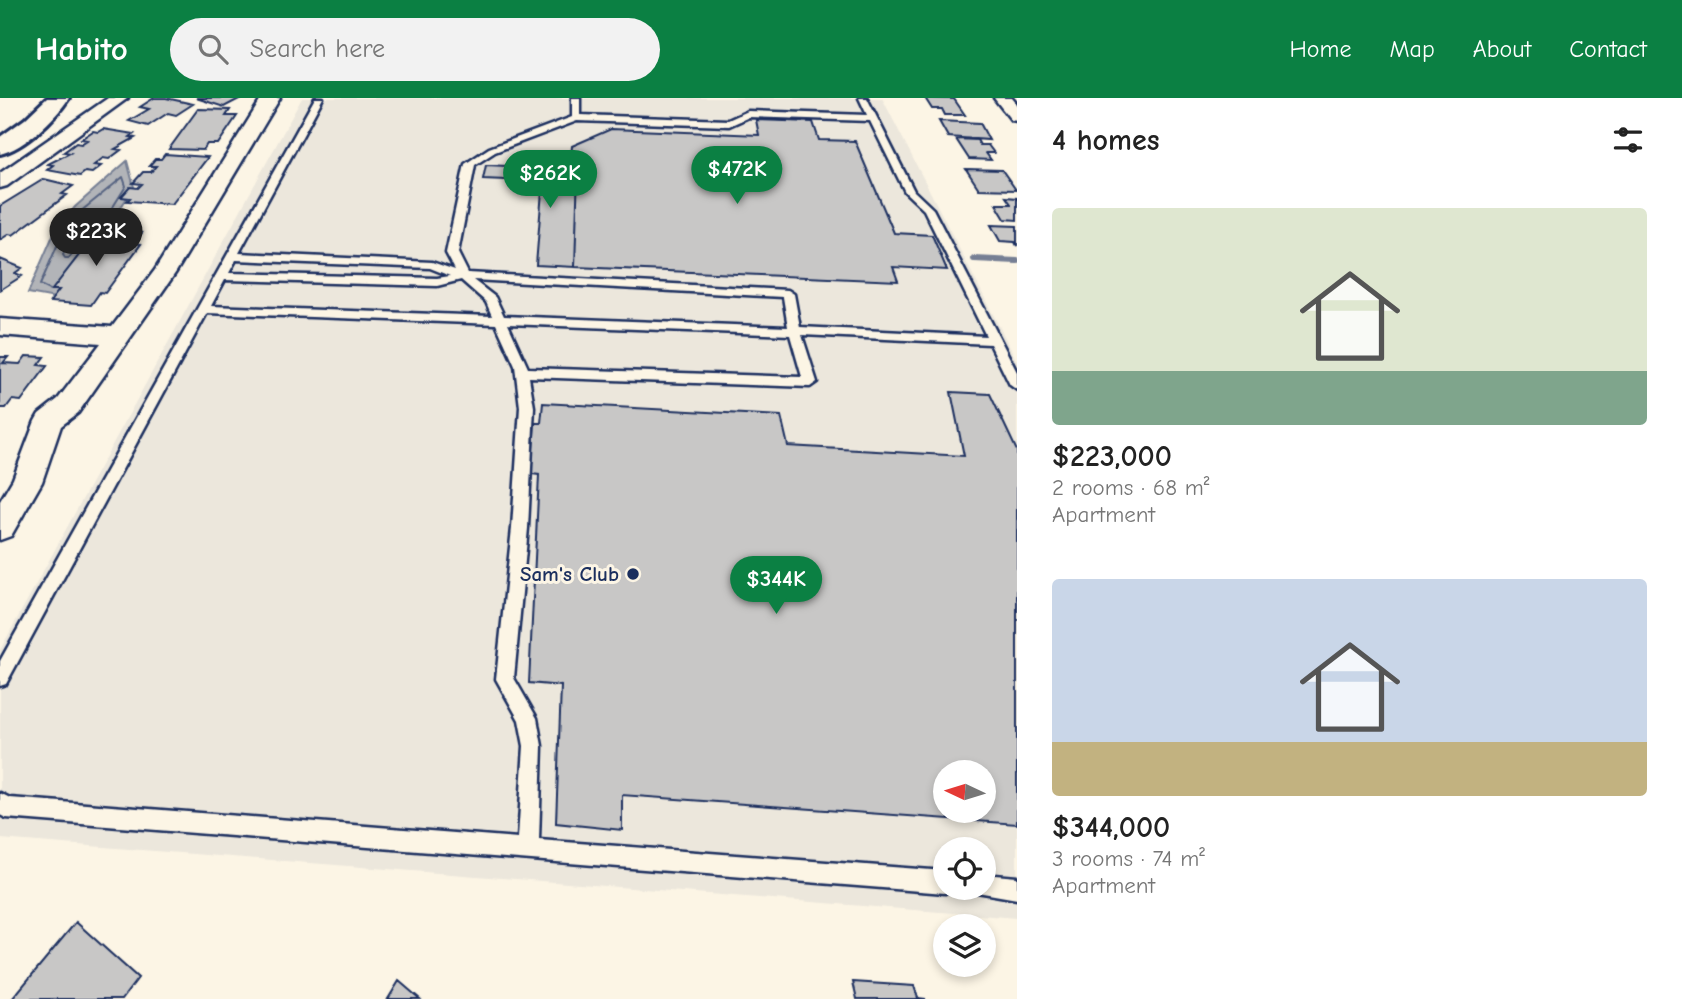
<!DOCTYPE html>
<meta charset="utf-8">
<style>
body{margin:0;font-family:"Comic Neue",sans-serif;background:#f2f2f2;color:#222;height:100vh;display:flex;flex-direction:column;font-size:26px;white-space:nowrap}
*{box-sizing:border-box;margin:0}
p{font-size:23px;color:#767676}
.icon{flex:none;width:38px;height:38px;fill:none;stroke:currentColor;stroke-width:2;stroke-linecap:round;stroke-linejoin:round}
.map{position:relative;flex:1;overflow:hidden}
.details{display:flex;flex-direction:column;background:#fff;width:665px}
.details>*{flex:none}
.needle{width:46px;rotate:274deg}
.buttons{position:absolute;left:933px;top:662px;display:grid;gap:14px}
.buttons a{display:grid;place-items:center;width:63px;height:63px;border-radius:50%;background:#fff;box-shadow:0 4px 10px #0003;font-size:35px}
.price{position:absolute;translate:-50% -60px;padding:0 16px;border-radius:24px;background:#0b8043;color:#fff;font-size:23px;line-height:46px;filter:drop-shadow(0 2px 4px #0008)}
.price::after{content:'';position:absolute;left:50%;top:42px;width:21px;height:16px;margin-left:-10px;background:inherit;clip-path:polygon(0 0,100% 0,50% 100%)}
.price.on{background:#222;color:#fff}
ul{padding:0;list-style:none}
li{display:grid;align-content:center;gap:14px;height:371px;padding:0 35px}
li span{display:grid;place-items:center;height:217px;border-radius:7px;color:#555}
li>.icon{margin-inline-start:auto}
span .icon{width:126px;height:126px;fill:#fffc;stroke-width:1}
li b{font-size:30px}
h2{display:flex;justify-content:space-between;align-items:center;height:84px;padding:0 35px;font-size:30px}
header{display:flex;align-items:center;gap:42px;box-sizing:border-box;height:98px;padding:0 35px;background:#0b8043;color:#fff}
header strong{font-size:33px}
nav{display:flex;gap:38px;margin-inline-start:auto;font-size:24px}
.search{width:490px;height:63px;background:#f2f2f2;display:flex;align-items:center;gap:18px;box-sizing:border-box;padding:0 24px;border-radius:38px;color:#767676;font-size:26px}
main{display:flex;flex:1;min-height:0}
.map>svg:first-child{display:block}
.built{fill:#ece7dc;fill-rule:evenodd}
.water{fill:#b2b4b8;stroke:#767f94;stroke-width:2}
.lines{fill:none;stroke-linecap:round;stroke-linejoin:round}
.shore{stroke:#576482;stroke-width:2}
.stream{stroke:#767f94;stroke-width:6}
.building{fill:#c8c7c6;stroke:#1b2f5e;stroke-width:2;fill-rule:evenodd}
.lane-casing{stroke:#1b2f5e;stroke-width:5}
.street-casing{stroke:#1b2f5e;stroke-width:5}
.highway-casing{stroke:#1b2f5e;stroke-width:6}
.lane{fill:#fcf5e5;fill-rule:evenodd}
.street{fill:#fcf5e5;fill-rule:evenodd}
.highway{fill:#fcf5e5;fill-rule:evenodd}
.poi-dot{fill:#1b2f5e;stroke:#fcf5e5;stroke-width:2.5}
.labels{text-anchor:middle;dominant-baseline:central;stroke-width:6;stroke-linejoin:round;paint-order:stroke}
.poi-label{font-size:21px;font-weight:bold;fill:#1b2f5e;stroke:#fcf5e5;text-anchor:end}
</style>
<header>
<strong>Habito</strong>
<div class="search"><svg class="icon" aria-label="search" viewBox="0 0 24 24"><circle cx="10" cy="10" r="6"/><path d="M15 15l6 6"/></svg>Search here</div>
<nav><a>Home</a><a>Map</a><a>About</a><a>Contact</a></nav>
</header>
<main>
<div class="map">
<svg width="1017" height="901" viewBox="0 0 1017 901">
<rect width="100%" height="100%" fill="#fcf5e5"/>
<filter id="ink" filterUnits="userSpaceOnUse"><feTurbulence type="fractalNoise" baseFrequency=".0143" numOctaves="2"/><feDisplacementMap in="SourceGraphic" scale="14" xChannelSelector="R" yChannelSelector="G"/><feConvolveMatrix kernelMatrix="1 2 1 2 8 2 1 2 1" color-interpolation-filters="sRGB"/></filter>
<g filter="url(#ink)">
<path class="built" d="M302 0H882L1017 263V820L0 741V552ZM945 674H984V712H945ZM945 751H984V789H945Z"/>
<path class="water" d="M127 63 134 89 78 175 55 200 28 195 54 135 75 109Z"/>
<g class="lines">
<path class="shore" d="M92 115 97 117 95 124 69 160H65L63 157 68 143Z
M50 192 40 187 61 139 80 114 123 79 126 88 93 141"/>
<path class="stream" d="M974 161 1017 163"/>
</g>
<path class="building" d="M154 0H166L193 6 176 17 168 15 148 28 129 23 149 11 140 9Z
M196 0H241L224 9Z
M925 0 954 1 965 17H945L942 11H932Z
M198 11 230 12 226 18H237L218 46H207L203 52 169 51Z
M756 22 813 24 819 42 855 43 894 135 932 137 947 172 893 169 898 183 575 169 578 71 570 70 572 48 611 31 759 37Z
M939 23 980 25 989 42 948 39Z
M103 31 134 36 130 39 135 40 115 51 121 52 109 61 103 60 94 67 101 68 92 75 85 74 80 78 47 72 53 67 48 66 70 55 64 54 76 45 81 46 87 42 81 41 93 33 98 34Z
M956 41 977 42 980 47H988L994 55H986L991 62 969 61Z
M165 56 208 59 172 106 127 103 130 100 121 99 130 89 138 90 142 86 133 85 143 74H151L156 68H149L155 61H161Z
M486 67 578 71 575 169 536 167 542 93H547L548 84 483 81Z
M966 71 1002 72 1016 92 979 91Z
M44 81 73 88 62 96 67 97 13 137 9 136 0 142V108Z
M1006 99 1017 100V122L1005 121 996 106H1011Z
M991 127 1017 128V148L1015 144 1000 143Z
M104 133 142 135 134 145 141 146 105 195 100 194 91 207 50 204 59 192H52L90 143H96Z
M0 161 22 170 15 175 22 178 0 192Z
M26 258 44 259 38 267 47 268 21 303 12 302 6 310H0V259H8L3 265 20 266Z
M951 294 990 296 1017 353V726L622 697V732L556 725 561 588 529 585 539 377 531 376 535 325H541L543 305 781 318 788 348 964 358ZM945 674H984V712H945Z
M76 824 138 880 122 901H12Z
M399 883 420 901H388Z
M853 884 914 888 918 900 926 901H857Z"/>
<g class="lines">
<g class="lane-casing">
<path id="lane" d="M315 0H323L239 155 432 164 455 172 446 155 465 66 489 50 572 19V0H580V17L728 22 748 13 867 17 859 0H867L914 93 933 111 1017 274V292L1010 287 990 246 802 237 817 284 810 289 529 279 534 309 528 430 514 580 537 620 542 648 539 742 945 773V789H953L952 791 945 795 6 720 0 717V695L10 700 518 740 524 648 519 622 496 581 512 430 520 309 515 268 496 226 207 215 6 586 0 588V563ZM749 19 870 23 905 94 924 112 986 238 800 229 794 196 788 192 468 175 458 155 475 67 495 54 577 23 729 28ZM236 162 430 170 450 178 437 180 229 175ZM225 182 437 188 461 182 486 204 492 218 211 208ZM473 182 783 199 788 229 504 218 495 199ZM508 226 790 237 802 279 528 270Z
M984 776 1017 779V801L977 794 974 789H984Z"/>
</g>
<g class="street-casing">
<path id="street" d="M108 0H128L7 88 0 90V75Z
M262 0H280L176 174 78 315 61 328 42 384 11 438 0 442V403L13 381 35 323 39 316 58 301 101 245 0 237V221L112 229 155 172Z
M994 0H1012L1017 6V23L1011 22Z"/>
</g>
<g class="highway-casing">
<path id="highway" d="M47 0H69C55 21 25 50 0 56V39L25 21Z"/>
</g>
<use href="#lane" class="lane"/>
<use href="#street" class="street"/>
<use href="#highway" class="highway"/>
</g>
</g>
<circle class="poi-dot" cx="633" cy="476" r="7"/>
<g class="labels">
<g class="poi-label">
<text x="619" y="476">Sam's Club</text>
</g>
</g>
</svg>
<div class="buttons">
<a><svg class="needle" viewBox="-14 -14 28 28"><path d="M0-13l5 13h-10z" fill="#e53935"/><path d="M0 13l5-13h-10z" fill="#767676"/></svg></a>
<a><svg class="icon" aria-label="locate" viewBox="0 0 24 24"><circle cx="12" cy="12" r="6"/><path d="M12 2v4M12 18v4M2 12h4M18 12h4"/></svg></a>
<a><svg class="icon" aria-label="layers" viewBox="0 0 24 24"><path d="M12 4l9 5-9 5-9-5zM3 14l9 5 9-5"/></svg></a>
</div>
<b class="price" style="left:737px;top:108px">$472K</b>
<b class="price" style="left:550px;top:112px">$262K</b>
<b class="price on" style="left:96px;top:170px">$223K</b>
<b class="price" style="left:776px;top:518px">$344K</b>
</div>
<section class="details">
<h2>4 homes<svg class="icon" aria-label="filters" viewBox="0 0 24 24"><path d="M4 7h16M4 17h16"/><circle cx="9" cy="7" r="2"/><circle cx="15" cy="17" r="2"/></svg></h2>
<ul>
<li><span style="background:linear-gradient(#dfe7d0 75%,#7fa58c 0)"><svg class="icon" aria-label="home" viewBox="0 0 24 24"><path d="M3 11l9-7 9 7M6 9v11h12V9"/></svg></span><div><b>$223,000</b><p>2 rooms · 68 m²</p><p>Apartment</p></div></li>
<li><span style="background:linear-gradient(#c9d6e8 75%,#c2b280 0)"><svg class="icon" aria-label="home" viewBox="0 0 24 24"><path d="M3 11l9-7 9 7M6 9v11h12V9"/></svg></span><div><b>$344,000</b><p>3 rooms · 74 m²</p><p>Apartment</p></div></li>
</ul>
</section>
</main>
